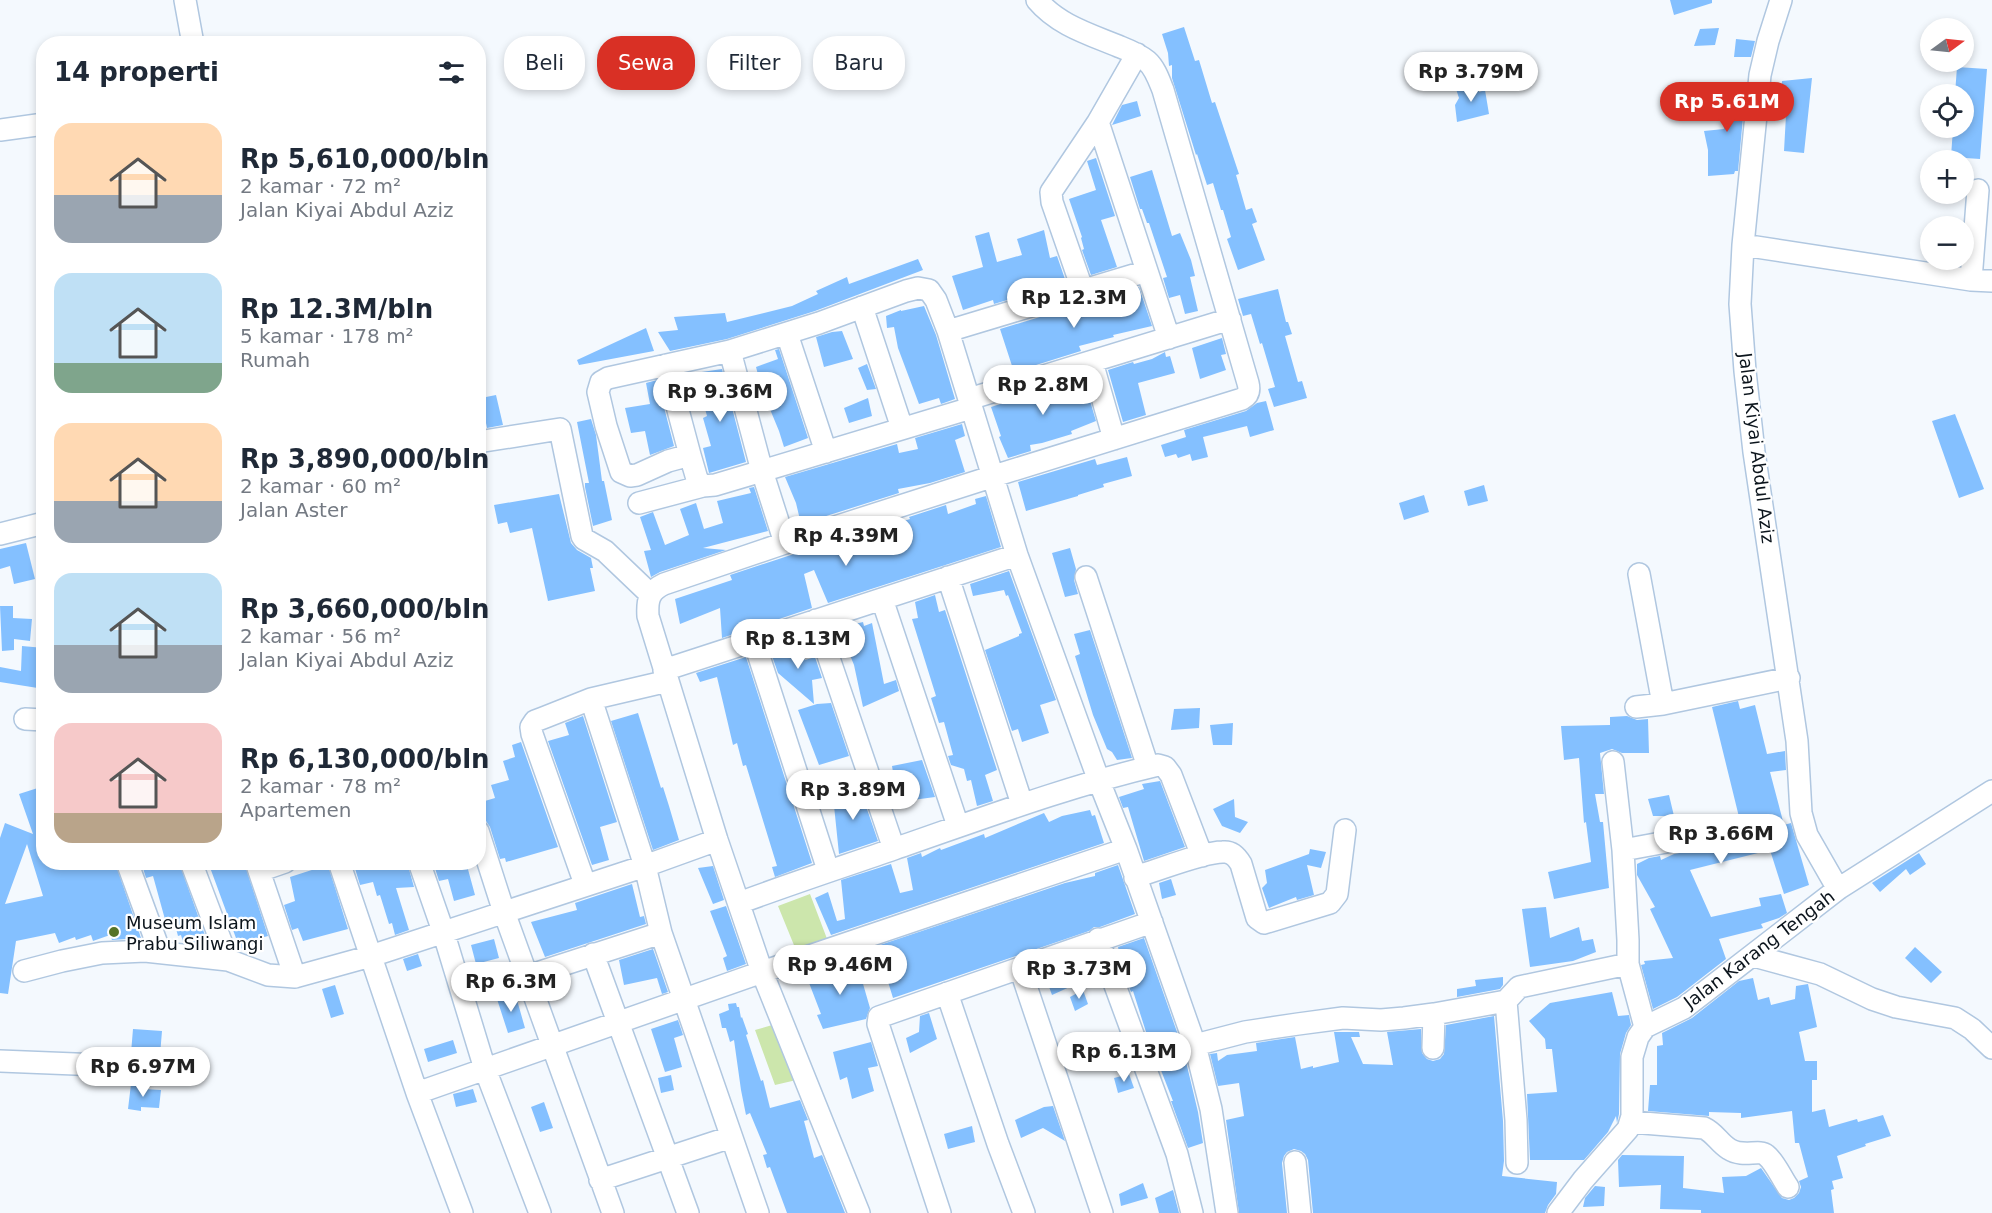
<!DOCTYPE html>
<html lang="id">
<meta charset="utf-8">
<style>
body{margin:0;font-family:"DejaVu Sans",sans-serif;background:#f2f2f3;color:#1f2937;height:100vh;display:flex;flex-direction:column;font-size:22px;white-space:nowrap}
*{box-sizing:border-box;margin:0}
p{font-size:20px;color:#747a83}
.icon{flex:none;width:33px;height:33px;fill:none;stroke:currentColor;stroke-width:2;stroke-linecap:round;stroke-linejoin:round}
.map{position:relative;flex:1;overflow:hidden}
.sheet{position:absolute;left:36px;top:36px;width:450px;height:834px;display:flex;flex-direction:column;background:#fff;border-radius:24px;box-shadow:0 3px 9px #0003}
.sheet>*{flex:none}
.hud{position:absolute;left:504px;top:36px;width:570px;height:54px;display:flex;gap:12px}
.needle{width:39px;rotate:75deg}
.tools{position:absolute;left:1920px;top:18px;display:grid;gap:12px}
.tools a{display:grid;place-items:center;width:54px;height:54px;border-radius:50%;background:#fff;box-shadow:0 3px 9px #0003;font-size:30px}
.price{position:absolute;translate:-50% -51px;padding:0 14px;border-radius:21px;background:#fff;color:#222;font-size:20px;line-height:39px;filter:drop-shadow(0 2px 3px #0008)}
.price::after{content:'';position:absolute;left:50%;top:36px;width:18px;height:14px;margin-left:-9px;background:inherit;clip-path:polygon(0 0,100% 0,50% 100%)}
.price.on{background:#d93025;color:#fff}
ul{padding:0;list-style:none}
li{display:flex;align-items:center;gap:18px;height:150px;padding:0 18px}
li span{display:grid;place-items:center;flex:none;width:168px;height:120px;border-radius:18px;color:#555}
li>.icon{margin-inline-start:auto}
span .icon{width:72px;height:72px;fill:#fffc;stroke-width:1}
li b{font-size:26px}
h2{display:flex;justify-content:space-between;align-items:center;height:72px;padding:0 18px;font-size:26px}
.tag{padding:0 21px;border-radius:24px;background:#fff;box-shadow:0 3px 9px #0003;font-size:21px;line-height:54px}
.tag.on{background:#d93025;color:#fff}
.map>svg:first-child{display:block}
.green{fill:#cce6ac}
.building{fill:#84c0ff;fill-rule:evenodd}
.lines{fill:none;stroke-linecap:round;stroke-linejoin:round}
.minor-casing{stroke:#b0c7e0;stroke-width:24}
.minor{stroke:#fff;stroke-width:21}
.poi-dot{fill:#567327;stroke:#fff;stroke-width:2}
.labels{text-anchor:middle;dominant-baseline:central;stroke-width:4.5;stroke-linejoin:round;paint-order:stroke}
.street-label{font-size:18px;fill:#0b141c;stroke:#fff}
.poi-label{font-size:18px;fill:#0b141c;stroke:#fff;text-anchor:start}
</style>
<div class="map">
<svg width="1992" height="1213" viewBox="0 0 1992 1213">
<rect width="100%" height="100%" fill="#f4f9fe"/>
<path class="green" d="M810 894 829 944 798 955 778 906Z
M786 1021 805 1078 775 1085 755 1030Z"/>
<path class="building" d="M1670 0H1712V3L1674 15Z
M1184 27 1195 61 1199 60 1212 103 1215 102 1239 174 1236 175 1246 210 1252 208 1257 222 1252 224 1265 260 1238 270 1227 239 1231 237 1223 210H1221L1213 183 1207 185 1197 154 1196 155 1172 78V65L1169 66 1168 53 1162 34Z
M1719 28 1715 45 1694 46 1700 29Z
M1736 39 1755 41 1751 57H1734Z
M1957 67 1987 69 1980 159 1951 157 1953 128H1964V94H1955Z
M1812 78 1804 153 1784 151 1786 115 1780 114 1782 81Z
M1477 81 1479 92 1485 90 1489 114 1457 122 1455 105 1459 98 1456 89Z
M1746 85 1738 171H1735L1734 174 1708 176V150L1704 131 1724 129 1719 87Z
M1137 101 1141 116 1112 125 1122 105Z
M1096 158 1115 216 1101 220 1117 267 1091 275 1082 250 1084 249 1081 238 1082 237 1069 199 1096 190 1087 161Z
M1152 170 1172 236 1180 233 1191 260 1195 276 1190 277 1198 311 1185 314 1180 295 1169 298 1163 278 1167 277 1149 223H1147L1142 209H1140L1130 177Z
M1044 230 1050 258 1057 256 1066 282 994 304 993 300 963 310 952 276 983 267 975 236 989 232 997 262 1022 255 1017 239Z
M918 259 923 270 815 311 727 339 670 351 658 332 678 330 674 317 725 313 727 322 792 306 818 294 816 291 847 277 849 284Z
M1139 287 1152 326 1113 335 1114 337 1079 346 1081 351 1014 372 1000 329Z
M1278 289 1286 322H1288L1292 334 1285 336 1298 382 1302 381 1307 398 1274 407 1268 389 1275 387 1262 343 1260 344 1251 314 1243 316 1238 299Z
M924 306 936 335 955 399 941 404 939 398 919 404 898 348 894 327 887 328 886 316 901 310V311Z
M646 328 654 351 579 365 577 360Z
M842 331 853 359 824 367 816 337 832 332Z
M1222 338 1226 354 1221 355 1226 370 1200 379 1192 348Z
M779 349 808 438 784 447 779 431 762 390 756 367 778 359 775 350Z
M1165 352 1166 357 1170 356 1175 373 1138 383 1146 415 1123 422 1108 370 1133 362 1134 364 1152 359Z
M867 364 876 389 867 390 858 368Z
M722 369 746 462 709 473 703 448 711 446 703 418 707 416 695 373Z
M1083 377 1096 421 1071 431 1072 434 1042 443 1030 445 1031 451 1008 458 999 437 1001 436 991 407Z
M657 380 674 446 650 455 645 431 631 433 625 408 650 404 646 383Z
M496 395 503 425 487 428 481 398Z
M868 398 872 416 849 423 844 408Z
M1266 401 1274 430 1250 437 1247 426 1203 437 1208 457 1192 461 1190 454 1178 458 1176 454 1165 457 1161 445 1186 437 1184 430 1246 411 1257 403Z
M1955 414 1984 489 1959 498 1932 421Z
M591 419 596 435 602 481H604L612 520 593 526 585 487V483H589L577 422Z
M962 424 965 436 955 440 965 472 930 483 898 489 899 493 801 524 796 503 785 477 897 444 899 453 918 449 915 438Z
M1127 457 1132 476 1103 484 1104 487 1078 495V496L1026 511 1018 482 1095 459 1097 465Z
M1484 485 1488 501 1468 506 1464 491Z
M754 487 768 531 703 548 726 550 660 572 651 577 644 551 651 550 640 517 653 512 665 545 689 535 680 509 696 503 704 529 723 523 717 501 751 493 749 488Z
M559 494 571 543 577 550 591 558 593 568H590L595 591 548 601 532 528 510 533 507 522 498 524 494 505Z
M1424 495 1429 512 1404 520 1399 503Z
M986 496 1001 547 828 603 814 570 804 574 812 608 722 638 720 608 680 624 675 599 732 580 730 575 849 536 864 534 910 519 909 517 946 505 948 514 976 504 975 499Z
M26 543 35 579 14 584 10 566 0 569V549Z
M1070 548 1076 569 1074 580 1078 594 1065 597 1052 553Z
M1009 571 1056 700 1040 705 1049 733 1022 742 1018 729 1012 731 985 650 1019 636V634L1022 633 1008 595 1006 596 1004 590 973 596 970 584Z
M935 595 939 612 945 610 997 770 985 775 993 801 977 806 971 780 967 781 964 769 951 765 948 756 953 755 944 722 939 723 931 698 936 696 912 619 918 618 915 602Z
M0 606H13V618L32 619 30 641 14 639V650L2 651Z
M863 622 864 626 872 623 884 684 896 680 899 691 863 707 854 665 839 628Z
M1090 630 1132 758 1117 760 1112 752 1107 749 1093 715 1075 656 1080 654 1074 634Z
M801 643 805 660 815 657 822 678 812 680 814 704 778 673 772 656Z
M22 646 44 648V689L0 682V667L21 671Z
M746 657 812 863 775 877 772 867 777 866 746 765 743 766 737 743 733 745 717 677 700 682 696 673Z
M1738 701 1740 709 1755 705 1767 754 1785 751 1786 770 1770 772 1784 825 1791 823 1809 885 1784 894 1770 850 1690 870 1711 917 1761 906 1759 898 1781 894 1787 913 1779 918 1761 924 1763 928 1719 939 1726 959 1677 997 1653 1009 1641 965 1645 964 1644 961 1673 958 1650 909 1655 907 1637 875V864L1649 858 1660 856 1661 860 1674 854 1739 842 1745 839 1749 834 1750 827 1747 821 1739 817 1712 707Z
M831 703 849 756 819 765 798 710 817 704Z
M1200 708 1199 728 1171 730 1174 709Z
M638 713 661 788 663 787 669 806 679 840 653 850 611 721Z
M583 716 617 822 600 827 609 860 592 865 548 741 569 735 565 723Z
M1627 716 1637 720 1648 719 1649 753H1622L1612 749 1600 753 1604 794H1595L1600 822H1603L1609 888 1554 899 1548 872 1591 862 1586 822 1584 823 1579 758 1564 760 1561 726 1610 725V717Z
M1233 723 1232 745H1213L1210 725Z
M521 742 558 847 506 862 505 858 500 859 490 827 486 821 478 819V803L495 798 491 785 509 780 503 761 515 757 512 745Z
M922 760 935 797 898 802 892 766Z
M1160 781 1185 847 1144 861 1128 807 1123 808 1119 797 1144 789 1142 784Z
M44 786V862H99L100 866 115 862 141 938 112 940 110 935 93 941 91 935 76 940 75 937 59 943 55 933 16 941 8 994 0 993V838L5 823 33 834 19 794ZM27 844 43 896 5 904Z
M859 786 878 841 839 854 833 796Z
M1669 795 1674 816H1653L1648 799Z
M1234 799 1235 817 1248 822 1240 833 1222 826 1213 809Z
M1090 810 1092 816 1095 815 1104 843 831 935 815 898 828 892 837 921 845 919 841 880 891 864 900 893 913 890 907 858 921 853 922 857 940 848 941 850 984 834 985 838 1044 813 1049 822 1062 816Z
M1310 849 1326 852 1321 868 1307 865 1314 895 1297 900 1296 897 1269 908 1262 888 1267 883 1265 870 1309 854Z
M1919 853 1926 864 1910 875 1906 869 1880 892 1872 883Z
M150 862H179L207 941 195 944 183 942 181 935 178 936 174 921 166 923 153 876 146 878 142 865Z
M208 862H244L268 936 257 939 258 942 240 949Z
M316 862H327L348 929 303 941 298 928 292 930 284 905 295 901 290 877 318 868Z
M353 862H407L414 887 396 888 409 930 395 935 392 923 389 924 380 895 377 896 373 882 360 885Z
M433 862H466L475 895 454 901 448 879 439 881Z
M1118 865 1135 914 1100 927H1094L1089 931 893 998 877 946 1065 883 1095 876V873Z
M713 866 724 900 713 904 698 868Z
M1171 879 1176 895 1162 899 1159 883Z
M632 884 640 917 644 916 646 924 545 957 531 922 577 910 575 903Z
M726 906 746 964 727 971 723 958 727 956 710 911Z
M1546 907 1550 938 1579 927 1582 941 1593 939 1596 952 1573 961 1530 967 1522 909Z
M1144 938 1183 1049 1198 1112 1203 1143 1188 1148 1171 1101H1173L1146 1032 1133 991 1131 992 1127 981V965L1122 966 1118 947Z
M494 939 499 958 476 964 471 945Z
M1915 947 1942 972 1931 983 1905 958Z
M653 949 668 992 662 994 657 978 624 985 619 960Z
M418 954 422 966 407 971 403 959Z
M857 963 870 1008 866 1019 823 1029 817 1015 821 1014 806 975 828 970 829 972Z
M1069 964 1074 985 1052 995 1044 973Z
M1503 977V985L1500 989 1457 997V989L1476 986 1475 980Z
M1753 978 1758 1000 1769 997 1771 1005 1795 999 1796 986 1808 984 1817 1027 1799 1032 1805 1061H1817V1080H1812V1112L1825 1109 1829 1127 1857 1119 1858 1122 1883 1115 1891 1136 1865 1144 1866 1146 1837 1156 1843 1178 1832 1181 1834 1189 1831 1190 1834 1213H1701V1210L1660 1209 1661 1185 1619 1187 1618 1160 1622 1155 1684 1156 1683 1188 1724 1193 1722 1177 1746 1176 1761 1168 1782 1198 1789 1200 1794 1198 1799 1193 1801 1187 1799 1181 1808 1177 1799 1143H1795L1792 1111 1741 1118V1113L1709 1112V1116L1648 1111 1650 1085H1657V1046L1663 1045 1662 1033 1692 1018 1739 981Z
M335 985 344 1014 331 1018 322 989Z
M1083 990 1088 1004 1075 1011 1070 997Z
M1612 992 1618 1016 1629 1015 1631 1025 1626 1033 1620 1054 1619 1114 1617 1123 1616 1116 1608 1132 1584 1160H1530L1527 1094 1557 1092 1552 1049H1546L1545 1039 1529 1021 1550 1003Z
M515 993 525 1028 508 1033 497 999Z
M736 1003 737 1007H739L741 1018 742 1017 748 1034 746 1035 761 1081 763 1080 770 1108 800 1100 808 1120 804 1121 814 1158 822 1155 845 1213H787L770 1167 767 1168 763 1155 767 1154 750 1113 746 1115 741 1090 734 1040 730 1042 726 1028H722L719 1014 729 1010 728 1004Z
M929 1013 937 1039 910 1053 906 1038 919 1032 920 1016Z
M1494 1016 1503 1121 1504 1161 1502 1176 1557 1182 1556 1194 1548 1205 1545 1213H1313L1308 1160 1305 1154 1301 1151 1294 1149 1287 1152 1284 1156 1282 1163 1287 1213H1239L1226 1120 1244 1116 1239 1083 1218 1086 1210 1054 1217 1053 1218 1061 1227 1055 1257 1051 1256 1043 1295 1037 1301 1069 1313 1066V1068L1339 1062 1334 1032H1359L1360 1037H1351L1363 1064 1393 1065 1387 1032 1421 1029 1422 1053 1427 1059 1433 1061 1440 1059 1444 1054 1446 1025Z
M678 1020 683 1035 674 1038 682 1067 665 1072 651 1029Z
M133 1029 162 1031 160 1055 131 1053Z
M1086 1039H1100L1102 1058 1073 1060 1072 1047Z
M453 1040 457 1053 428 1062 424 1049Z
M871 1042 878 1066 868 1068 874 1091 852 1099 847 1077 840 1080 833 1052Z
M1129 1074 1134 1088 1118 1093 1114 1078Z
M671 1075 674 1090 661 1093 658 1078Z
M131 1084 144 1086V1089L161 1090 159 1108 141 1107V1111L128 1109Z
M473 1089 477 1102 456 1107 453 1094Z
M544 1102 553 1128 540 1132 531 1107Z
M1053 1106 1065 1141 1043 1128 1021 1138 1015 1120 1044 1107Z
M972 1126 975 1142 948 1149 944 1134Z
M1143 1183 1148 1198 1121 1206 1119 1194Z
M1595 1186 1605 1187 1604 1206 1583 1207 1585 1198Z
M1173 1190 1179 1213H1159L1155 1198Z"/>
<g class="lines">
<g class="minor-casing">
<path id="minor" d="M185 0 193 44
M1781 0 1768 41 1760 75 1743 245 1740 304 1745 371 1754 452 1797 741 1801 813 1807 835 1838 889
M1137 54 1098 122 1169 338
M0 130 44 124
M1743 245 1971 280 1992 281
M1971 280 1978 190
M1083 291 1052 202 1051 192 1098 122
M862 307 902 428
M948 331 1147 271
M787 334 826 452
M730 351 762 471 785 543
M1092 362 1114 439
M666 365 690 455
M969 399 1230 319
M971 408 762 471 715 485 703 486 697 479 690 455 668 461 637 475 630 476 621 472 606 426 598 392 601 382 608 378 730 351 819 323 906 291 918 288 929 290 936 300 948 331 1017 555 1099 781 1126 849 1195 1045 1211 1109 1227 1213
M478 442 560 429 582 536 584 539 605 551 650 594
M639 503 703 486
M0 534 44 523
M1639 574 1663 704
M948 577 1022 804
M1086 577 1148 767
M882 599 958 826
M816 620 894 849
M754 641 828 870
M664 670 1017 555
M591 699 645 866 661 933 758 1213
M1636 707 1663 704 1789 678
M25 719 44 720
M1613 762 1623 850 1737 829
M478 831 504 912 613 1213
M1623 850 1628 940V964
M127 862 160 952
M191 862 228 960
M256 862 295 977
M339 862 417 1093 462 1213
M419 862 443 931 485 1069 540 1213
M259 871 285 862
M1135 878 1144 874C1164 868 1204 852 1223 852 1232 851 1237 857 1241 864L1257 918 1264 923 1330 903 1337 894 1345 830
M585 884 532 734 531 727 535 721 543 718 591 699 668 681
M739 903C790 884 842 867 894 849 981 819 1068 786 1158 765L1165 767 1171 775 1202 856
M1098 939 1177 1154 1192 1213
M593 954 688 1213
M1754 956 1820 974 1872 999 1896 1007 1955 1018 1972 1029 1992 1048
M1020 968 1102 1213
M24 971 62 961 102 953 145 951 228 960 268 975 295 977 371 956 645 866 717 840
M528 976 661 933
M947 993 998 1144 1024 1213
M1506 1001 1516 1120 1517 1163
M1195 1045 1245 1032 1298 1024 1343 1018 1381 1020 1404 1018 1434 1014 1506 1001 1519 987 1628 964 1645 1027
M1433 1048 1434 1014
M0 1061 100 1065
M417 1093 762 972 1126 849
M1631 1122 1704 1128C1715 1133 1719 1143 1729 1149 1743 1158 1759 1149 1766 1155 1775 1162 1781 1177 1788 1187
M1295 1162 1300 1213
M600 1180 731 1137
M859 1213 762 972 717 840 648 616C647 600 649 591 664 584L785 543 994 476 1242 399C1249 395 1250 391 1248 383L1163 90C1159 80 1155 68 1147 61 1139 54 1128 50 1118 46 1089 34 1058 25 1037 0
M940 1213 878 1024 879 1017 1152 922
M1558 1213 1583 1180 1628 1129 1632 1116V1057L1638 1037 1645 1027 1684 1008 1838 889 1992 791"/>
</g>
<use href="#minor" class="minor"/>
</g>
<circle class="poi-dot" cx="114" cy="932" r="6"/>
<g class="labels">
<g class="street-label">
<text transform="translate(1757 448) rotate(83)">Jalan Kiyai Abdul Aziz</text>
<text transform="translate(1759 949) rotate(-37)">Jalan Karang Tengah</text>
</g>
<g class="poi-label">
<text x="126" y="922">Museum Islam<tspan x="126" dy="21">Prabu Siliwangi</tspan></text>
</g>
</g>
</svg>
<div class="tools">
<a><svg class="needle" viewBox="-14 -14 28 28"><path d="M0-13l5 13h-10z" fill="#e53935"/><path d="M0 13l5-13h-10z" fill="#747a83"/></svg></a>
<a><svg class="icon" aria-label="locate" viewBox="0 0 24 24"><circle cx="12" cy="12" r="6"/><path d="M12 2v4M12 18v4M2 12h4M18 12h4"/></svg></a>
<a>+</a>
<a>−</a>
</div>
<b class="price" style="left:1471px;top:103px">Rp 3.79M</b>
<b class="price on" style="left:1727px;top:133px">Rp 5.61M</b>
<b class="price" style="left:1074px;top:329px">Rp 12.3M</b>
<b class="price" style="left:1043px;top:416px">Rp 2.8M</b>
<b class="price" style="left:720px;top:423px">Rp 9.36M</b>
<b class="price" style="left:846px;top:567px">Rp 4.39M</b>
<b class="price" style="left:798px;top:670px">Rp 8.13M</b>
<b class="price" style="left:853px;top:821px">Rp 3.89M</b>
<b class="price" style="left:1721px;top:865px">Rp 3.66M</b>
<b class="price" style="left:840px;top:996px">Rp 9.46M</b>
<b class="price" style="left:1079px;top:1000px">Rp 3.73M</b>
<b class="price" style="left:511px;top:1013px">Rp 6.3M</b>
<b class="price" style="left:1124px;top:1083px">Rp 6.13M</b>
<b class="price" style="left:143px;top:1098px">Rp 6.97M</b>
<div class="hud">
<a class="tag">Beli</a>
<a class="tag on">Sewa</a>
<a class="tag">Filter</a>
<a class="tag">Baru</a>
</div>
<section class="sheet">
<h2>14 properti<svg class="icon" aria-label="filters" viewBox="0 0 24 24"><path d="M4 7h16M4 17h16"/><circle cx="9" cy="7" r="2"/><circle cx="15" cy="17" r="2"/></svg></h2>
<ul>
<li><span style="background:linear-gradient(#ffd9b3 60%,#9aa5b1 0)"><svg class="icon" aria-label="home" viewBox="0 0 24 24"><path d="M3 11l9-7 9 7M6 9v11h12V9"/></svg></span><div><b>Rp 5,610,000/bln</b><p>2 kamar · 72 m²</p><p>Jalan Kiyai Abdul Aziz</p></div></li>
<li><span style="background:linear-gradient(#bfe0f5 75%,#7fa58c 0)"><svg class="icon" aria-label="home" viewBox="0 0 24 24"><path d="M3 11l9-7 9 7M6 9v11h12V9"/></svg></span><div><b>Rp 12.3M/bln</b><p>5 kamar · 178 m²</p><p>Rumah</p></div></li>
<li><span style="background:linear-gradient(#ffd9b3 65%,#9aa5b1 0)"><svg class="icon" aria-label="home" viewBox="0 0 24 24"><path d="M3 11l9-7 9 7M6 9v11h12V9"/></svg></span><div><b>Rp 3,890,000/bln</b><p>2 kamar · 60 m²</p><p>Jalan Aster</p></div></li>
<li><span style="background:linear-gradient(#bfe0f5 60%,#9aa5b1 0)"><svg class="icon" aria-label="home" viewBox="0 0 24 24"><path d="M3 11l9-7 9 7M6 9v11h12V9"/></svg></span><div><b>Rp 3,660,000/bln</b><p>2 kamar · 56 m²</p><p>Jalan Kiyai Abdul Aziz</p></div></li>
<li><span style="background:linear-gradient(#f6c9c9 75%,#b9a48a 0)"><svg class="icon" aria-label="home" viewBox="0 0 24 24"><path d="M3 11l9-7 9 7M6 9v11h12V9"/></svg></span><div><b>Rp 6,130,000/bln</b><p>2 kamar · 78 m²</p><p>Apartemen</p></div></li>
</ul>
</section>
</div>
